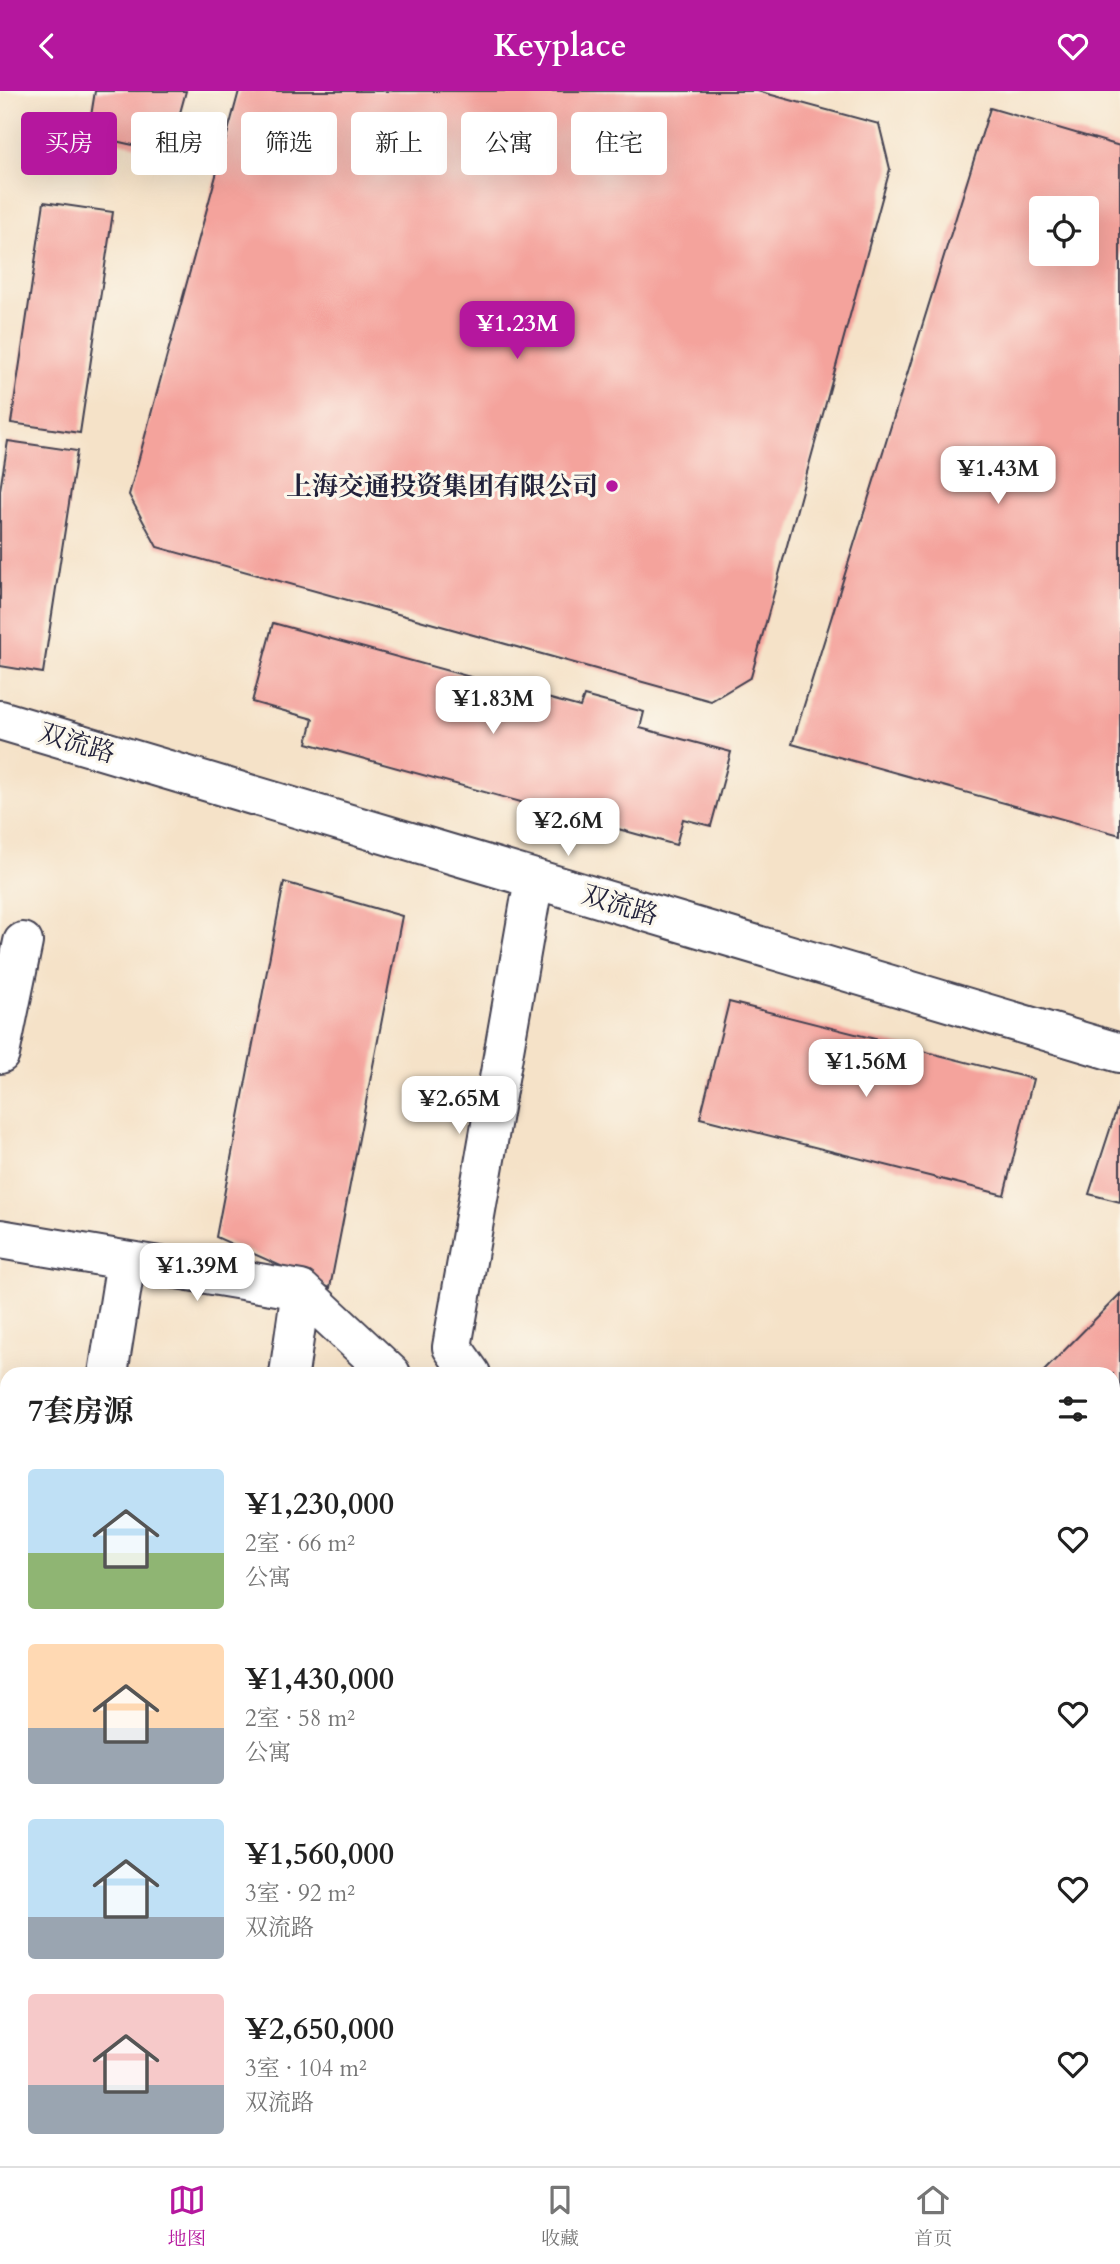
<!DOCTYPE html>
<html lang="zh">
<meta charset="utf-8">
<style>
body{margin:0;font-family:Cardo,"Noto Serif SC",serif;background:#f2f2f2;color:#222;height:100vh;display:flex;flex-direction:column;font-size:26px;white-space:nowrap}
*{box-sizing:border-box;margin:0}
p{font-size:23px;color:#767676}
.icon{flex:none;width:38px;height:38px;fill:none;stroke:currentColor;stroke-width:2;stroke-linecap:round;stroke-linejoin:round}
.map{position:relative;flex:1;overflow:hidden}
.panel{position:absolute;left:0px;top:1276px;width:1120px;height:800px;display:flex;flex-direction:column;background:#fff;border-radius:21px 21px 0 0;box-shadow:0 7px 28px #0002}
.panel>*{flex:none}
.hud{position:absolute;left:21px;top:21px;width:700px;height:63px;display:flex;gap:14px}
.buttons{position:absolute;left:1029px;top:105px;display:grid;gap:14px}
.buttons a{display:grid;place-items:center;width:70px;height:70px;border-radius:7px;background:#fff;box-shadow:0 7px 28px #0002;font-size:35px}
.price{position:absolute;translate:-50% -60px;padding:0 16px;border-radius:14px;background:#fff;color:#222;font-size:23px;line-height:46px;filter:drop-shadow(0 2px 4px #0008)}
.price::after{content:'';position:absolute;left:50%;top:42px;width:21px;height:16px;margin-left:-10px;background:inherit;clip-path:polygon(0 0,100% 0,50% 100%)}
.price.on{background:#b5179e;color:#fff}
ul{padding:0;list-style:none}
li{display:flex;align-items:center;gap:21px;height:175px;padding:0 28px}
li span{display:grid;place-items:center;flex:none;width:196px;height:140px;border-radius:7px;color:#555}
li>.icon{margin-inline-start:auto}
span .icon{width:84px;height:84px;fill:#fffc;stroke-width:1}
li b{font-size:30px}
h2{display:flex;justify-content:space-between;align-items:center;height:84px;padding:0 28px;font-size:30px}
.chip{padding:0 24px;border-radius:7px;background:#fff;box-shadow:0 7px 28px #0002;font-size:24px;line-height:63px}
.chip.on{background:#b5179e;color:#fff}
header{display:flex;justify-content:space-between;align-items:center;height:91px;padding:0 28px;background:#b5179e;color:#fff;font-size:32px;font-weight:800}
.menu{display:flex;justify-content:space-around;align-items:center;height:98px;border-top:2px solid #e0e0e0;background:#fff;font-size:19px;color:#767676}
.menu a{display:grid;justify-items:center;gap:4px}
.menu .on{color:#b5179e}
.map>svg:first-child{display:block}
.building{fill:#f4a39c;fill-rule:evenodd}
.lines{fill:none;stroke-linecap:round;stroke-linejoin:round}
.minor-casing{stroke:#423f50;stroke-width:42}
.path{stroke:#423f50;stroke-width:4.5;stroke-dasharray:2 5;stroke-linecap:butt}
.minor{stroke:#fff;stroke-width:38}
.poi-dot{fill:#b5179e;stroke:#fbf7ec;stroke-width:2.5}
.labels{text-anchor:middle;dominant-baseline:central;stroke-width:6;stroke-linejoin:round;paint-order:stroke}
.poi-label{font-size:26px;font-weight:bold;fill:#22223b;stroke:#fbf7ec;text-anchor:end}
.street-label{font-size:26px;fill:#22223b;stroke:#fbf7ec}
</style>
<header><svg class="icon" aria-label="back" viewBox="0 0 24 24"><path d="M15 5l-7 7 7 7"/></svg>Keyplace<svg class="icon" aria-label="heart" viewBox="0 0 24 24"><path d="M12 20l-8-8c-3-5 5-10 8-4 3-6 11-1 8 4z"/></svg></header>
<div class="map">
<svg width="1120" height="2075" viewBox="0 0 1120 2075">
<rect width="100%" height="100%" fill="#fbf7ec"/>
<filter id="ink" filterUnits="userSpaceOnUse"><feTurbulence type="fractalNoise" baseFrequency=".0143" numOctaves="2"/><feDisplacementMap in="SourceGraphic" scale="14" xChannelSelector="R" yChannelSelector="G"/><feConvolveMatrix kernelMatrix="1 2 1 2 8 2 1 2 1" color-interpolation-filters="sRGB"/></filter>
<filter id="wash" filterUnits="userSpaceOnUse"><feTurbulence type="fractalNoise" baseFrequency=".00686" numOctaves="4" result="noise"/><feDisplacementMap in="SourceGraphic" scale="28" xChannelSelector="R" yChannelSelector="G"/><feGaussianBlur stdDeviation="1.57" result="paint"/><feColorMatrix in="noise" values="0 0 0 0 0 0 0 0 0 0 0 0 0 0 0 0 0 1.4 0 .05"/><feComposite in="paint" operator="in"/></filter>
<g filter="url(#wash)">
<rect width="100%" height="100%" fill="#f5e2c8"/>
<g id="blocks">
<path class="building" d="M95 0H186L169 62 88 44Z
M239 0H757L879 33 890 78 751 586 711 610 157 456 129 404Z
M990 17 1120 55V744L792 653ZM1041 117H1087V163H1041Z
M44 111 113 121 80 342 11 332Z
M8 350 77 360 43 582 0 575V399Z
M273 532 580 616 584 605 644 621 640 637 731 661 711 735 683 728 676 754 307 652 313 628 252 611Z
M284 791 402 825 330 1197 216 1146Z
M729 911 1033 988 1004 1104 700 1027Z
M1118 1014H1120V1111L1089 1103Z
M1120 1203V1377L1113 1384V1283H1041Z
M1120 1537V1607L1113 1614V1544Z
M1120 1786V1891L1113 1900V1795Z
M621 2068H707L702 2075H617Z"/>
</g>
</g>
<g filter="url(#ink)">
<use href="#blocks" fill-opacity="0" stroke="#423f50" stroke-width="2"/>
<g class="lines">
<g class="minor-casing">
<path id="minor" d="M0 629 1120 962
M0 963 23 851
M0 1148 301 1199 391 1283
M108 1283 126 1170
M289 1283 301 1199
M471 1283 452 1256 534 788
M1113 1440 1120 1433
M1113 1746 1120 1737
M0 1801 7 1804
M0 1868 1 1859
M1113 2023 1120 2026
M1036 2068 1048 2075
M493 2075 498 2068
M840 2075 843 2073
M989 2075 993 2068"/>
</g>
<path class="path" d="M0 1452 7 1454"/>
<use href="#minor" class="minor"/>
</g>
</g>
<circle class="poi-dot" cx="612" cy="395" r="7"/>
<g class="labels">
<g class="poi-label">
<text x="598" y="395">上海交通投资集团有限公司</text>
</g>
<g class="street-label">
<text transform="translate(77 652) rotate(17)">双流路</text>
<text transform="translate(620 814) rotate(17)">双流路</text>
</g>
</g>
</svg>
<div class="buttons">
<a><svg class="icon" aria-label="locate" viewBox="0 0 24 24"><circle cx="12" cy="12" r="6"/><path d="M12 2v4M12 18v4M2 12h4M18 12h4"/></svg></a>
</div>
<b class="price on" style="left:517px;top:270px">¥1.23M</b>
<b class="price" style="left:998px;top:415px">¥1.43M</b>
<b class="price" style="left:493px;top:645px">¥1.83M</b>
<b class="price" style="left:568px;top:767px">¥2.6M</b>
<b class="price" style="left:866px;top:1008px">¥1.56M</b>
<b class="price" style="left:459px;top:1045px">¥2.65M</b>
<b class="price" style="left:197px;top:1212px">¥1.39M</b>
<div class="hud">
<a class="chip on">买房</a>
<a class="chip">租房</a>
<a class="chip">筛选</a>
<a class="chip">新上</a>
<a class="chip">公寓</a>
<a class="chip">住宅</a>
</div>
<section class="panel">
<h2>7套房源<svg class="icon" aria-label="filters" viewBox="0 0 24 24"><path d="M4 7h16M4 17h16"/><circle cx="9" cy="7" r="2"/><circle cx="15" cy="17" r="2"/></svg></h2>
<ul>
<li><span style="background:linear-gradient(#bfe0f5 60%,#8fb573 0)"><svg class="icon" aria-label="home" viewBox="0 0 24 24"><path d="M3 11l9-7 9 7M6 9v11h12V9"/></svg></span><div><b>¥1,230,000</b><p>2室 · 66 m²</p><p>公寓</p></div><svg class="icon" aria-label="heart" viewBox="0 0 24 24"><path d="M12 20l-8-8c-3-5 5-10 8-4 3-6 11-1 8 4z"/></svg></li>
<li><span style="background:linear-gradient(#ffd9b3 60%,#9aa5b1 0)"><svg class="icon" aria-label="home" viewBox="0 0 24 24"><path d="M3 11l9-7 9 7M6 9v11h12V9"/></svg></span><div><b>¥1,430,000</b><p>2室 · 58 m²</p><p>公寓</p></div><svg class="icon" aria-label="heart" viewBox="0 0 24 24"><path d="M12 20l-8-8c-3-5 5-10 8-4 3-6 11-1 8 4z"/></svg></li>
<li><span style="background:linear-gradient(#bfe0f5 70%,#9aa5b1 0)"><svg class="icon" aria-label="home" viewBox="0 0 24 24"><path d="M3 11l9-7 9 7M6 9v11h12V9"/></svg></span><div><b>¥1,560,000</b><p>3室 · 92 m²</p><p>双流路</p></div><svg class="icon" aria-label="heart" viewBox="0 0 24 24"><path d="M12 20l-8-8c-3-5 5-10 8-4 3-6 11-1 8 4z"/></svg></li>
<li><span style="background:linear-gradient(#f6c9c9 65%,#9aa5b1 0)"><svg class="icon" aria-label="home" viewBox="0 0 24 24"><path d="M3 11l9-7 9 7M6 9v11h12V9"/></svg></span><div><b>¥2,650,000</b><p>3室 · 104 m²</p><p>双流路</p></div><svg class="icon" aria-label="heart" viewBox="0 0 24 24"><path d="M12 20l-8-8c-3-5 5-10 8-4 3-6 11-1 8 4z"/></svg></li>
</ul>
</section>
</div>
<nav class="menu">
<a class="on"><svg class="icon" aria-label="map" viewBox="0 0 24 24"><path d="M3 6l6-2 6 2 6-2v14l-6 2-6-2-6 2zM9 4v14M15 6v14"/></svg>地图</a>
<a><svg class="icon" aria-label="saved" viewBox="0 0 24 24"><path d="M7 4h10v16l-5-4-5 4z"/></svg>收藏</a>
<a><svg class="icon" aria-label="home" viewBox="0 0 24 24"><path d="M3 11l9-7 9 7M6 9v11h12V9"/></svg>首页</a>
</nav>
